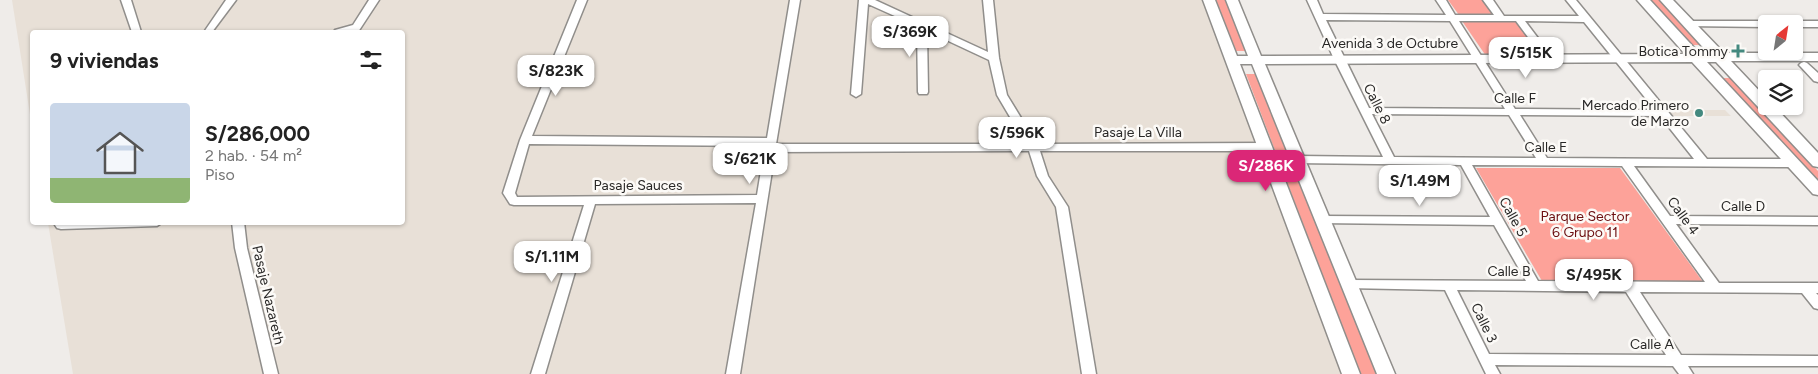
<!DOCTYPE html>
<html lang="es">
<meta charset="utf-8">
<style>
body{margin:0;font-family:Figtree,sans-serif;background:#f2f2f2;color:#222;height:100vh;display:flex;flex-direction:column;font-size:19px;white-space:nowrap}
*{box-sizing:border-box;margin:0}
p{font-size:16px;color:#767676}
.icon{flex:none;width:28px;height:28px;fill:none;stroke:currentColor;stroke-width:2;stroke-linecap:round;stroke-linejoin:round}
.map{position:relative;flex:1;overflow:hidden}
.drawer{position:absolute;left:30px;top:30px;width:375px;height:195px;display:flex;flex-direction:column;background:#fff;border-radius:5px;box-shadow:0 1px 4px #0004}
.drawer>*{flex:none}
.needle{width:32px;rotate:30deg}
.tools{position:absolute;left:1758px;top:15px;display:grid;gap:10px}
.tools a{display:grid;place-items:center;width:45px;height:45px;border-radius:5px;background:#fff;box-shadow:0 1px 4px #0004;font-size:25px}
.price{position:absolute;translate:-50% -42px;padding:0 11px;border-radius:10px;background:#fff;color:#222;font-size:16px;line-height:32px;filter:drop-shadow(0 1px 2px #0008)}
.price::after{content:'';position:absolute;left:50%;top:30px;width:15px;height:11px;margin-left:-8px;background:inherit;clip-path:polygon(0 0,100% 0,50% 100%)}
.price.active{background:#db2777;color:#fff}
ul{padding:0;list-style:none}
li{display:flex;align-items:center;gap:15px;height:125px;padding:0 20px}
li+li{border-top:1px solid #e0e0e0}
li span{display:grid;place-items:center;flex:none;width:140px;height:100px;border-radius:5px;color:#555}
li>.icon{margin-inline-start:auto}
span .icon{width:60px;height:60px;fill:#fffc;stroke-width:1}
li b{font-size:21px}
h2{display:flex;justify-content:space-between;align-items:center;height:60px;padding:0 20px;font-size:21px}
.map>svg:first-child{display:block}
.built{fill:#e8e0d7}
.green{fill:#fda299}
.lines{fill:none;stroke-linecap:round;stroke-linejoin:round}
.minor-casing{stroke:#908e8b;stroke-width:3}
.tertiary-casing{stroke:#908e8b;stroke-width:3}
.minor{fill:#fff;fill-rule:evenodd}
.tertiary{fill:#fff;fill-rule:evenodd}
.poi-dot{fill:#44897f;stroke:#fcfaf7;stroke-width:2}
.labels{text-anchor:middle;dominant-baseline:central;stroke-width:5;stroke-linejoin:round;paint-order:stroke}
.street-label{font-size:14px;fill:#292827;stroke:#fcfaf7}
.poi-label{font-size:14px;fill:#292827;stroke:#fcfaf7;text-anchor:end}
.park-label{font-size:14px;fill:#6c0f11;stroke:#fcfaf7}
</style>
<div class="map">
<svg width="1818" height="374" viewBox="0 0 1818 374">
<rect width="100%" height="100%" fill="#efece9"/>
<path class="built" d="M12 0H1205L1346 374H73L48 223 402 222V32H32V127Z
M1668 110H1725L1731 116H1673Z"/>
<path class="green" d="M1216 0H1225L1246 51H1236Z
M1448 0H1483L1494 16 1459 15Z
M1648 0H1660L1701 45H1689Z
M1462 21H1516L1542 56H1486Z
M1246 74H1258L1376 374H1360Z
M1719 78H1731L1818 171V185Z
M1476 168H1620L1703 282 1542 281Z"/>
<g class="lines">
<g class="minor-casing">
<path id="minor" d="M121 0H131L141 32H132Z
M226 0H236L212 32H204Z
M369 0H379L358 32H334L335 30 353 25Z
M577 0H587L532 136 767 138 790 0H800L776 144H1026L997 95 989 60 927 31 928 92 927 94H919L918 92 917 26 868 4 861 94 856 97 851 94 859 0H875L988 52 983 0H993L999 58 1007 95 1037 144 1265 143 1270 147 1265 151H1040L1048 176 1068 207 1096 374H1082L1056 207 1037 176 1029 151 775 152 740 374H726L756 203 595 204 545 374H531L584 205H514L510 204 503 193 520 140ZM529 144 765 146 757 195 517 197 515 193Z
M1307 0H1317L1323 14 1446 15 1436 0H1446L1455 15H1494L1483 0H1493L1504 16H1579L1566 0H1576L1707 159H1793L1798 163 1793 167 1634 166 1670 216 1818 217V225L1676 224 1719 283H1818V293H1816L1818 295V309L1814 308 1802 293 1640 292 1681 355 1818 356V366H1688L1693 374H1679L1673 366 1495 365 1500 374H1486L1445 290 1346 288 1344 285 1346 282 1350 280 1526 281 1494 225 1318 223 1316 220 1318 217 1322 216 1490 217 1461 165 1294 163 1293 160 1294 157 1298 156 1383 157 1334 59ZM1326 20 1450 21 1505 109 1369 108ZM1459 21H1516L1545 60 1548 61 1553 58 1525 21 1584 22 1655 110 1515 109ZM1372 114 1509 115 1536 158 1394 157ZM1520 115 1660 116 1694 159 1547 158ZM1472 165 1622 166 1705 282 1538 281ZM1457 290 1626 292 1666 355 1489 354Z
M1689 21H1818V27H1794V24H1766V27L1686 26V22Z
M1804 62 1807 63 1818 73V82L1814 81 1801 67 1799 65 1801 63Z
M57 222H163L157 226 61 229 57 228 55 225Z
M232 222H244L247 248 278 374H264L235 248Z"/>
</g>
<g class="tertiary-casing">
<path id="tertiary" d="M1203 0H1215L1237 56H1248L1226 0H1238L1261 56 1685 54 1637 0H1650L1700 54H1709L1660 0H1673L1724 53H1818V61H1731L1766 98V106H1774L1818 153V167L1813 166 1716 62H1707L1818 181V195L1813 194 1692 62 1265 64 1395 374H1377L1252 64H1240L1360 374H1342Z"/>
</g>
<use href="#minor" class="minor"/>
<use href="#tertiary" class="tertiary"/>
</g>
<g class="poi-dot">
<path d="M1735.5 43.5h5v5h5v5h-5v5h-5v-5h-5v-5h5z"/>
<circle cx="1699" cy="113" r="5"/>
</g>
<g class="labels">
<g class="street-label">
<text x="1390" y="43">Avenida 3 de Octubre</text>
<text x="1515" y="98">Calle F</text>
<text transform="translate(1377 104) rotate(63)">Calle 8</text>
<text x="1138" y="132">Pasaje La Villa</text>
<text x="1546" y="147">Calle E</text>
<text x="638" y="185">Pasaje Sauces</text>
<text x="1743" y="206">Calle D</text>
<text transform="translate(1683 216) rotate(54)">Calle 4</text>
<text transform="translate(1513 217) rotate(61)">Calle 5</text>
<text x="1509" y="271">Calle B</text>
<text transform="translate(268 295) rotate(77)">Pasaje Nazareth</text>
<text transform="translate(1484 323) rotate(64)">Calle 3</text>
<text x="1652" y="344">Calle A</text>
</g>
<g class="poi-label">
<text x="1728" y="51">Botica Tommy</text>
<text x="1689" y="105">Mercado Primero<tspan x="1689" dy="16">de Marzo</tspan></text>
</g>
<g class="park-label">
<text x="1585" y="216">Parque Sector<tspan x="1585" dy="16">6 Grupo 11</tspan></text>
</g>
</g>
</svg>
<div class="tools">
<a><svg class="needle" viewBox="-14 -14 28 28"><path d="M0-13l5 13h-10z" fill="#e53935"/><path d="M0 13l5-13h-10z" fill="#767676"/></svg></a>
<a><svg class="icon" aria-label="layers" viewBox="0 0 24 24"><path d="M12 4l9 5-9 5-9-5zM3 14l9 5 9-5"/></svg></a>
</div>
<b class="price" style="left:910px;top:58px">S/369K</b>
<b class="price" style="left:1526px;top:79px">S/515K</b>
<b class="price" style="left:556px;top:97px">S/823K</b>
<b class="price" style="left:1017px;top:159px">S/596K</b>
<b class="price" style="left:750px;top:185px">S/621K</b>
<b class="price active" style="left:1266px;top:192px">S/286K</b>
<b class="price" style="left:1420px;top:207px">S/1.49M</b>
<b class="price" style="left:552px;top:283px">S/1.11M</b>
<b class="price" style="left:1594px;top:301px">S/495K</b>
<section class="drawer">
<h2>9 viviendas<svg class="icon" aria-label="filters" viewBox="0 0 24 24"><path d="M4 7h16M4 17h16"/><circle cx="9" cy="7" r="2"/><circle cx="15" cy="17" r="2"/></svg></h2>
<ul>
<li><span style="background:linear-gradient(#c9d6e8 75%,#8fb573 0)"><svg class="icon" aria-label="home" viewBox="0 0 24 24"><path d="M3 11l9-7 9 7M6 9v11h12V9"/></svg></span><div><b>S/286,000</b><p>2 hab. · 54 m²</p><p>Piso</p></div></li>
</ul>
</section>
</div>
